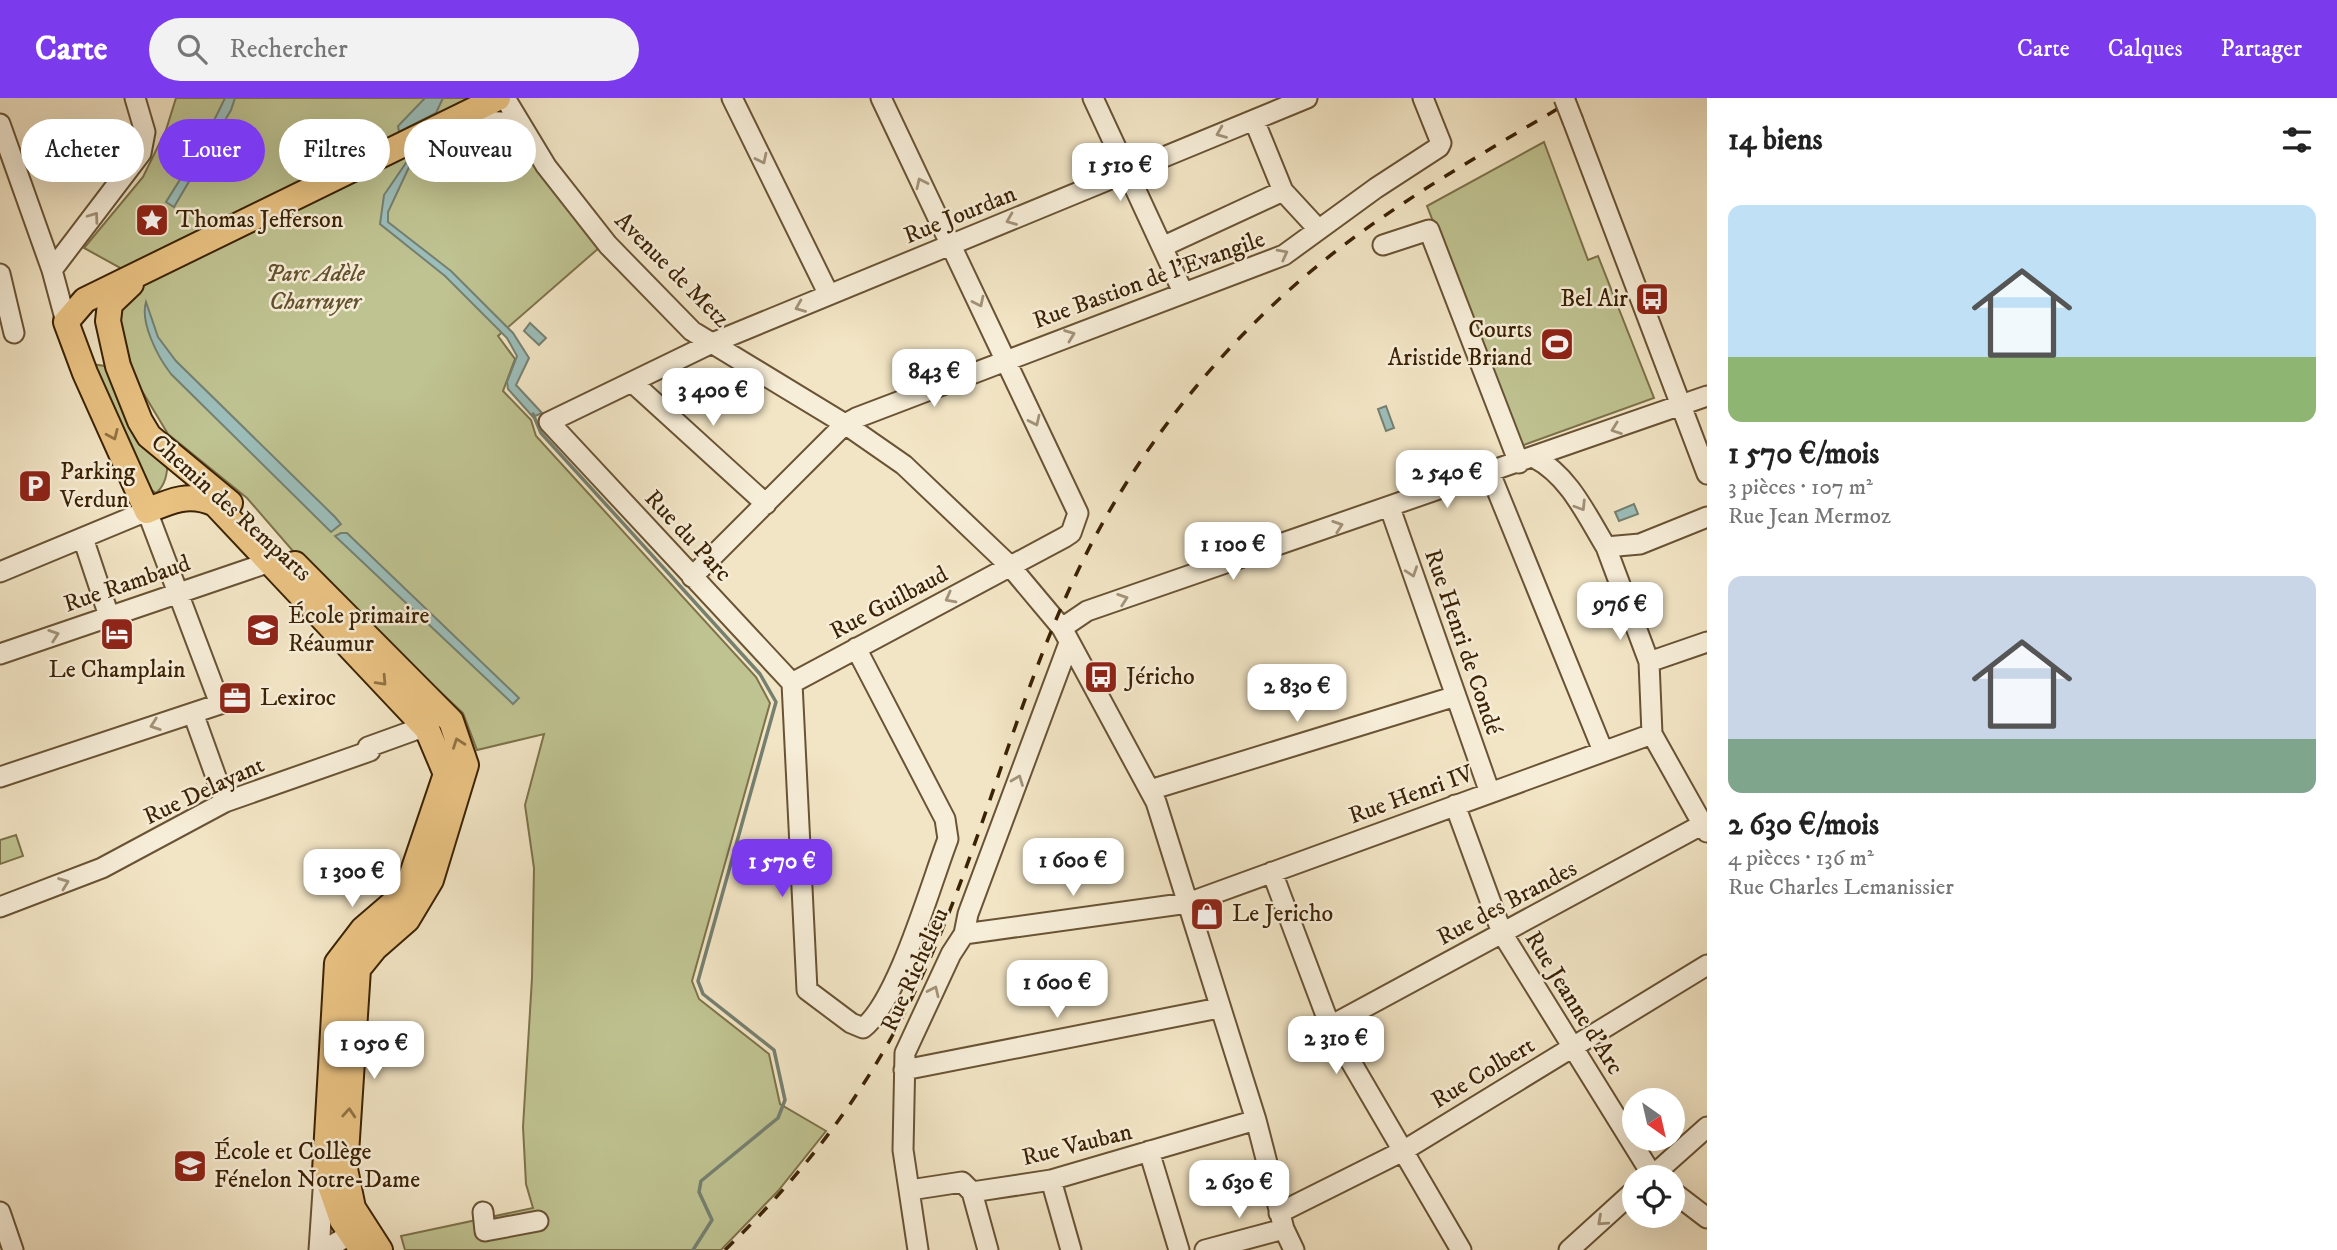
<!DOCTYPE html>
<html lang="fr">
<meta charset="utf-8">
<style>
body{margin:0;font-family:"IM FELL DW Pica",serif;background:#f2f2f2;color:#222;height:100vh;display:flex;flex-direction:column;font-size:26px;white-space:nowrap}
*{box-sizing:border-box;margin:0}
p{font-size:23px;color:#767676}
.icon{flex:none;width:38px;height:38px;fill:none;stroke:currentColor;stroke-width:2;stroke-linecap:round;stroke-linejoin:round}
.map{position:relative;flex:1;overflow:hidden}
.sheet{display:flex;flex-direction:column;background:#fff;width:630px}
.sheet>*{flex:none}
.top-card{position:absolute;left:21px;top:21px;width:665px;height:63px;display:flex;gap:14px}
.needle{width:46px;rotate:146deg}
.fabs{position:absolute;left:1622px;top:990px;display:grid;gap:14px}
.fabs a{display:grid;place-items:center;width:63px;height:63px;border-radius:50%;background:#fff;box-shadow:0 7px 28px #0002;font-size:35px}
.price{position:absolute;translate:-50% -60px;padding:0 16px;border-radius:14px;background:#fff;color:#222;font-size:23px;line-height:46px;filter:drop-shadow(0 2px 4px #0008)}
.price::after{content:'';position:absolute;left:50%;top:42px;width:21px;height:16px;margin-left:-10px;background:inherit;clip-path:polygon(0 0,100% 0,50% 100%)}
.price.active{background:#7c3aed;color:#fff}
ul{padding:0;list-style:none}
li{display:grid;align-content:center;gap:14px;height:371px;padding:0 21px}
li span{display:grid;place-items:center;height:217px;border-radius:14px;color:#555}
li>.icon{margin-inline-start:auto}
span .icon{width:126px;height:126px;fill:#fffc;stroke-width:1}
li b{font-size:30px}
h2{display:flex;justify-content:space-between;align-items:center;height:84px;padding:0 21px;font-size:30px}
.chip{padding:0 24px;border-radius:32px;background:#fff;box-shadow:0 7px 28px #0002;font-size:24px;line-height:63px}
.chip.active{background:#7c3aed;color:#fff}
header{display:flex;align-items:center;gap:42px;box-sizing:border-box;height:98px;padding:0 35px;background:#7c3aed;color:#fff}
header strong{font-size:33px}
nav{display:flex;gap:38px;margin-inline-start:auto;font-size:24px}
.search{width:490px;height:63px;background:#f2f2f2;display:flex;align-items:center;gap:18px;box-sizing:border-box;padding:0 24px;border-radius:38px;color:#767676;font-size:26px}
main{display:flex;flex:1;min-height:0}
.map>svg:first-child{display:block}
.green{fill:#bfc391;stroke:#7d724a;stroke-width:2}
.water{fill:#9cbeba;stroke:#758071;stroke-width:2}
.lines{fill:none;stroke-linecap:round;stroke-linejoin:round}
.stream{stroke:#758071;stroke-width:3.5}
.minor-casing{stroke:#695334;stroke-width:23}
.major-casing{stroke:#3b2204;stroke-width:28}
.minor{stroke:#f7eed9;stroke-width:19}
.major{stroke:#e9c282;stroke-width:24}
.rail{stroke:#3b2204;stroke-width:3.5;stroke-dasharray:12 12;stroke-linecap:butt}
.minor-bridge-casing{stroke:#695334;stroke-width:23;stroke-linecap:butt}
.minor-bridge{stroke:#f7eed9;stroke-width:19}
.oneway{stroke:#a29279}
.oneway2{stroke:#927243}
.labels{text-anchor:middle;dominant-baseline:central;stroke-width:5;stroke-linejoin:round;paint-order:stroke}
.street-label{font-size:24px;fill:#3b2204;stroke:#f7eed9}
.poi-label{font-size:24px;fill:#3b2204;stroke:#f7eed9;text-anchor:start}
.park-label{font-size:24px;font-style:italic;fill:#63522e;stroke:#f7eed9}
</style>
<header>
<strong>Carte</strong>
<div class="search"><svg class="icon" aria-label="search" viewBox="0 0 24 24"><circle cx="10" cy="10" r="6"/><path d="M15 15l6 6"/></svg>Rechercher</div>
<nav><a>Carte</a><a>Calques</a><a>Partager</a></nav>
</header>
<main>
<div class="map">
<svg width="1707" height="1152" viewBox="0 0 1707 1152">
<rect width="100%" height="100%" fill="#f2e5c5"/>
<filter id="stains"><feTurbulence type="fractalNoise" baseFrequency=".00286" numOctaves="4"/><feColorMatrix values="0 0 0 0 .2 0 0 0 0 .09 0 0 0 0 .02 0 0 0 .5 -.17"/></filter>
<radialGradient id="worn" r=".72"><stop offset=".6" stop-color="#630" stop-opacity="0"/><stop offset="1" stop-color="#630" stop-opacity=".3"/></radialGradient>
<path class="green" d="M176 0H493V5L600 149 498 238 515 261 503 293 531 322 536 338 756 579 770 605 692 883 699 901 769 956 780 1006 826 1033 778 1093 721 1152H405L401 1138 533 1110 526 1086 523 1029 532 880 534 770 525 707 544 636 477 652 463 615 312 475 247 400 168 336 136 283 118 222 126 173 84 150 143 79 166 32Z
M1544 44 1588 162 1598 158 1654 300 1521 348 1427 108Z
M91 266 105 268 168 363C167 375 166 387 156 395L138 383Z
M16 737 23 758 0 766V742Z"/>
<path class="water" d="M225 0H235L231 12 174 109 166 104 203 45Z
M425 0H443L436 15 399 34 398 28Z
M410 59V67L388 114V124L451 173 513 235 529 260 516 287 542 315 533 319 508 291 507 284 517 258 507 240 445 178 380 126 384 97Z
M146 204 158 239 176 263 335 419 341 426 331 434 171 276C157 258 140 224 146 204Z
M530 225 546 240 539 247 524 233Z
M1386 308 1394 330 1386 333 1378 311Z
M1634 406 1638 416 1619 423 1615 414Z
M341 435H347L519 600 513 606 335 438Z"/>
<g class="lines">
<path class="stream" d="M533 316 541 335 760 576 776 604 698 883 703 896 774 952 785 1002 778 1020 701 1083 699 1094 712 1122 693 1152"/>
<g class="minor-casing">
<path id="minor" d="M505 0 546 68 608 147 692 233 845 326 904 367 1010 468 1062 530 1156 704 1256 1022 1284 1131 1294 1152
M732 0 829 197
M1093 0 1183 194
M456 21 500 24 525 36
M1254 22 1283 93 1318 131
M1573 23 1707 376
M0 26 52 172 66 224
M1383 147 1429 132 1519 365
M1162 149 1283 93
M52 172 141 55 145 34 135 0
M0 176 14 235
M632 284 766 406
M1535 360C1569 378 1586 416 1606 449L1640 446 1707 419
M1490 375 1603 653
M1390 410 1490 695
M83 440 109 518
M1606 449 1649 564 1652 636 1707 734
M0 474 147 413 220 606 0 679
M692 479 845 326 856 320 1284 157 1376 90 1439 49 1441 45 1423 0
M1062 530 1087 513 1707 298
M0 556 270 464
M1649 564 1707 544
M792 585 549 324 710 246 1307 0
M792 585 1065 439 1071 435 1078 415 881 0
M792 585 807 892 851 925 863 930C898 903 931 785 948 741L945 721 856 550
M193 615 225 704
M1150 692 1456 598
M1455 707 1502 835 1654 1080
M1272 774 1330 928 1461 1152
M0 809 102 770 225 704 370 653 368 649 415 632 427 631
M964 836 1188 805 1652 636
M1330 928 1707 724
M904 972 1219 910
M1149 1053 1179 1152
M1650 1080 1707 1029
M1051 1082 1071 1152
M910 1092 962 1084 972 1094 1051 1082 1256 1022
M972 1094 988 1152
M1673 1094 1707 1120
M0 1114 13 1152
M483 1114 485 1133 538 1123
M1279 1115 1403 1053 1707 867
M319 1152 324 1078
M324 1152 363 1129
M918 1152 903 1052 905 955 951 856 964 836 968 816 1069 545
M1205 1152 1284 1131
M1569 1152 1634 1093"/>
</g>
<g class="major-casing">
<path id="major" d="M131 186 110 206 108 223 118 268 140 323 149 338 230 405
M295 466 451 623 466 667 431 782 407 822 375 850 358 871 345 1071 353 1110 380 1152
M362 1152 342 1122 325 1073 337 865 363 831 406 794 446 676 427 631 215 406C190 394 170 403 147 413L85 275 66 224 85 202 498 0"/>
</g>
<use href="#minor" class="minor"/>
<use href="#major" class="major"/>
<path class="rail" d="M725 1152C804 1076 870 990 916 891 986 744 1019 581 1096 437 1159 320 1249 216 1356 138 1426 87 1502 44 1576 0"/>
<g class="minor-bridge-casing">
<path id="minor-bridge" d="M1564 0 1573 23"/>
</g>
<use href="#minor-bridge" class="minor-bridge"/>
</g>
<defs><path id="oneway-chevron" d="M-2-3.5L2.5 0L-2 3.5" fill="none" stroke-width="1.6" stroke-linecap="round" stroke-linejoin="round" transform="scale(1.75)"/></defs>
<g class="oneway">
<use href="#oneway-chevron" transform="translate(1221 35) rotate(158)"/>
<use href="#oneway-chevron" transform="translate(762 61) rotate(64)"/>
<use href="#oneway-chevron" transform="translate(921 85) rotate(-115)"/>
<use href="#oneway-chevron" transform="translate(94 119) rotate(-54)"/>
<use href="#oneway-chevron" transform="translate(1011 122) rotate(158)"/>
<use href="#oneway-chevron" transform="translate(1283 156) rotate(-28)"/>
<use href="#oneway-chevron" transform="translate(979 204) rotate(64)"/>
<use href="#oneway-chevron" transform="translate(800 209) rotate(158)"/>
<use href="#oneway-chevron" transform="translate(1070 237) rotate(-21)"/>
<use href="#oneway-chevron" transform="translate(1035 323) rotate(65)"/>
<use href="#oneway-chevron" transform="translate(1616 331) rotate(160)"/>
<use href="#oneway-chevron" transform="translate(1581 408) rotate(58)"/>
<use href="#oneway-chevron" transform="translate(1338 428) rotate(-19)"/>
<use href="#oneway-chevron" transform="translate(1412 474) rotate(71)"/>
<use href="#oneway-chevron" transform="translate(950 500) rotate(152)"/>
<use href="#oneway-chevron" transform="translate(1123 501) rotate(-19)"/>
<use href="#oneway-chevron" transform="translate(54 537) rotate(-19)"/>
<use href="#oneway-chevron" transform="translate(155 627) rotate(161)"/>
<use href="#oneway-chevron" transform="translate(1018 682) rotate(-69)"/>
<use href="#oneway-chevron" transform="translate(64 785) rotate(-21)"/>
<use href="#oneway-chevron" transform="translate(934 893) rotate(-65)"/>
<use href="#oneway-chevron" transform="translate(1602 1123) rotate(138)"/>
</g>
<g class="oneway2">
<use href="#oneway-chevron" transform="translate(113 337) rotate(66)"/>
<use href="#oneway-chevron" transform="translate(382 583) rotate(47)"/>
<use href="#oneway-chevron" transform="translate(458 645) rotate(-110)"/>
<use href="#oneway-chevron" transform="translate(349 1015) rotate(-86)"/>
</g>
<defs>
<g id="sight-square" transform="scale(1.75)"><rect x="-9" y="-9" width="18" height="18" rx="4" fill="#8f2418" stroke="#f7eed9"/><path d="M0-6L1.8-2.2L6-1.7L2.9 1.2L3.7 5.4L0 3.3L-3.7 5.4L-2.9 1.2L-6-1.7L-1.8-2.2Z" fill="#fff"/></g>
<g id="bus-square" transform="scale(1.75)"><rect x="-9" y="-9" width="18" height="18" rx="4" fill="#8f2418" stroke="#f7eed9"/><path d="M-5-6H5V4H4V6H2V4H-2V6H-4V4H-5ZM-3.5-4V0h7V-4ZM-3.5 1.2v1.5H-2V1.2ZM2 1.2v1.5H3.5V1.2Z" fill="#fff"/></g>
<g id="stadium-square" transform="scale(1.75)"><rect x="-9" y="-9" width="18" height="18" rx="4" fill="#8f2418" stroke="#f7eed9"/><path d="M0-5a6.5 5 0 1 0 0 10a6.5 5 0 1 0 0-10ZM-3.5-1.8h7v3.6h-7Z" fill="#fff"/></g>
<g id="parking-square" transform="scale(1.75)"><rect x="-9" y="-9" width="18" height="18" rx="4" fill="#8f2418" stroke="#f7eed9"/><path d="M-3.5-5.5H1a3.5 3.5 0 0 1 0 7H-1V5.5H-3.5ZM-1-3.4V-.6H.8a1.4 1.4 0 0 0 0-2.8Z" fill="#fff"/></g>
<g id="school-square" transform="scale(1.75)"><rect x="-9" y="-9" width="18" height="18" rx="4" fill="#8f2418" stroke="#f7eed9"/><path d="M0-5L7-2L0 1L-7-2ZM-4 1L0 2.5L4 1V4Q0 6-4 4Z" fill="#fff"/></g>
<g id="hotel-square" transform="scale(1.75)"><rect x="-9" y="-9" width="18" height="18" rx="4" fill="#8f2418" stroke="#f7eed9"/><path d="M-6-4.5h1.5V1H6V5H4.5V3h-9V5H-6ZM-4 0a1.8 1.8 0 1 1 3.6 0ZM.5 0V-2.5h3Q6-2.5 6 0Z" fill="#fff"/></g>
<g id="office-square" transform="scale(1.75)"><rect x="-9" y="-9" width="18" height="18" rx="4" fill="#8f2418" stroke="#f7eed9"/><path d="M-6-3h4V-5.5h4V-3h4V5H-6ZM-1-4.5V-3h2v-1.5ZM-6 0V1H6V0Z" fill="#fff"/></g>
<g id="shop-square" transform="scale(1.75)"><rect x="-9" y="-9" width="18" height="18" rx="4" fill="#8f2418" stroke="#f7eed9"/><path d="M-5-2.5h2.3a2.7 3.5 0 0 1 5.4 0H5L5.5 6h-11ZM-1.5-2.5h3a1.5 2.3 0 0 0-3 0Z" fill="#fff"/></g>
</defs>
<g fill-rule="evenodd">
<use href="#sight-square" x="152" y="122"/>
<use href="#bus-square" x="1652" y="201"/>
<use href="#stadium-square" x="1557" y="246"/>
<use href="#parking-square" x="35" y="388"/>
<use href="#school-square" x="263" y="532"/>
<use href="#hotel-square" x="117" y="536"/>
<use href="#bus-square" x="1101" y="579"/>
<use href="#office-square" x="235" y="600"/>
<use href="#shop-square" x="1207" y="816"/>
<use href="#school-square" x="190" y="1068"/>
</g>
<g class="labels">
<g class="street-label">
<text transform="translate(960 117) rotate(-22)">Rue Jourdan</text>
<text transform="translate(672 172) rotate(45)">Avenue de Metz</text>
<text transform="translate(1149 182) rotate(-20)">Rue Bastion de l'Evangile</text>
<text transform="translate(231 410) rotate(42)">Chemin des Remparts</text>
<text transform="translate(688 438) rotate(47)">Rue du Parc</text>
<text transform="translate(127 486) rotate(-19)">Rue Rambaud</text>
<text transform="translate(889 505) rotate(-28)">Rue Guilbaud</text>
<text transform="translate(1463 544) rotate(71)">Rue Henri de Condé</text>
<text transform="translate(204 693) rotate(-25)">Rue Delayant</text>
<text transform="translate(1411 697) rotate(-20)">Rue Henri IV</text>
<text transform="translate(1507 805) rotate(-28)">Rue des Brandes</text>
<text transform="translate(915 872) rotate(-66)">Rue Richelieu</text>
<text transform="translate(1574 905) rotate(58)">Rue Jeanne d'Arc</text>
<text transform="translate(1483 975) rotate(-31)">Rue Colbert</text>
<text transform="translate(1077 1047) rotate(-14)">Rue Vauban</text>
</g>
<g class="poi-label">
<text x="176" y="122">Thomas Jefferson</text>
<text x="1628" y="201" text-anchor="end">Bel Air</text>
<text x="1532" y="232" text-anchor="end">Courts<tspan x="1532" dy="28">Aristide Briand</tspan></text>
<text x="60" y="374">Parking<tspan x="60" dy="28">Verdun</tspan></text>
<text x="288" y="518">École primaire<tspan x="288" dy="28">Réaumur</tspan></text>
<text x="117" y="572" text-anchor="middle">Le Champlain</text>
<text x="1126" y="579">Jéricho</text>
<text x="260" y="600">Lexiroc</text>
<text x="1232" y="816">Le Jericho</text>
<text x="214" y="1054">École et Collège<tspan x="214" dy="28">Fénelon Notre-Dame</tspan></text>
</g>
<g class="park-label">
<text x="315" y="176">Parc Adèle<tspan x="315" dy="28">Charruyer</tspan></text>
</g>
</g>
<rect width="100%" height="100%" filter="url(#stains)"/>
<rect width="100%" height="100%" fill="url(#worn)"/>
</svg>
<div class="fabs">
<a><svg class="needle" viewBox="-14 -14 28 28"><path d="M0-13l5 13h-10z" fill="#e53935"/><path d="M0 13l5-13h-10z" fill="#767676"/></svg></a>
<a><svg class="icon" aria-label="locate" viewBox="0 0 24 24"><circle cx="12" cy="12" r="6"/><path d="M12 2v4M12 18v4M2 12h4M18 12h4"/></svg></a>
</div>
<b class="price" style="left:1120px;top:105px">1 510 €</b>
<b class="price" style="left:934px;top:311px">843 €</b>
<b class="price" style="left:713px;top:330px">3 400 €</b>
<b class="price" style="left:1447px;top:412px">2 540 €</b>
<b class="price" style="left:1233px;top:484px">1 100 €</b>
<b class="price" style="left:1620px;top:544px">976 €</b>
<b class="price" style="left:1297px;top:626px">2 830 €</b>
<b class="price" style="left:1073px;top:800px">1 600 €</b>
<b class="price active" style="left:782px;top:801px">1 570 €</b>
<b class="price" style="left:352px;top:811px">1 300 €</b>
<b class="price" style="left:1057px;top:922px">1 600 €</b>
<b class="price" style="left:1336px;top:978px">2 310 €</b>
<b class="price" style="left:374px;top:983px">1 050 €</b>
<b class="price" style="left:1239px;top:1122px">2 630 €</b>
<div class="top-card">
<a class="chip">Acheter</a>
<a class="chip active">Louer</a>
<a class="chip">Filtres</a>
<a class="chip">Nouveau</a>
</div>
</div>
<section class="sheet">
<h2>14 biens<svg class="icon" aria-label="filters" viewBox="0 0 24 24"><path d="M4 7h16M4 17h16"/><circle cx="9" cy="7" r="2"/><circle cx="15" cy="17" r="2"/></svg></h2>
<ul>
<li><span style="background:linear-gradient(#bfe0f5 70%,#8fb573 0)"><svg class="icon" aria-label="home" viewBox="0 0 24 24"><path d="M3 11l9-7 9 7M6 9v11h12V9"/></svg></span><div><b>1 570 €/mois</b><p>3 pièces · 107 m²</p><p>Rue Jean Mermoz</p></div></li>
<li><span style="background:linear-gradient(#c9d6e8 75%,#7fa58c 0)"><svg class="icon" aria-label="home" viewBox="0 0 24 24"><path d="M3 11l9-7 9 7M6 9v11h12V9"/></svg></span><div><b>2 630 €/mois</b><p>4 pièces · 136 m²</p><p>Rue Charles Lemanissier</p></div></li>
</ul>
</section>
</main>
